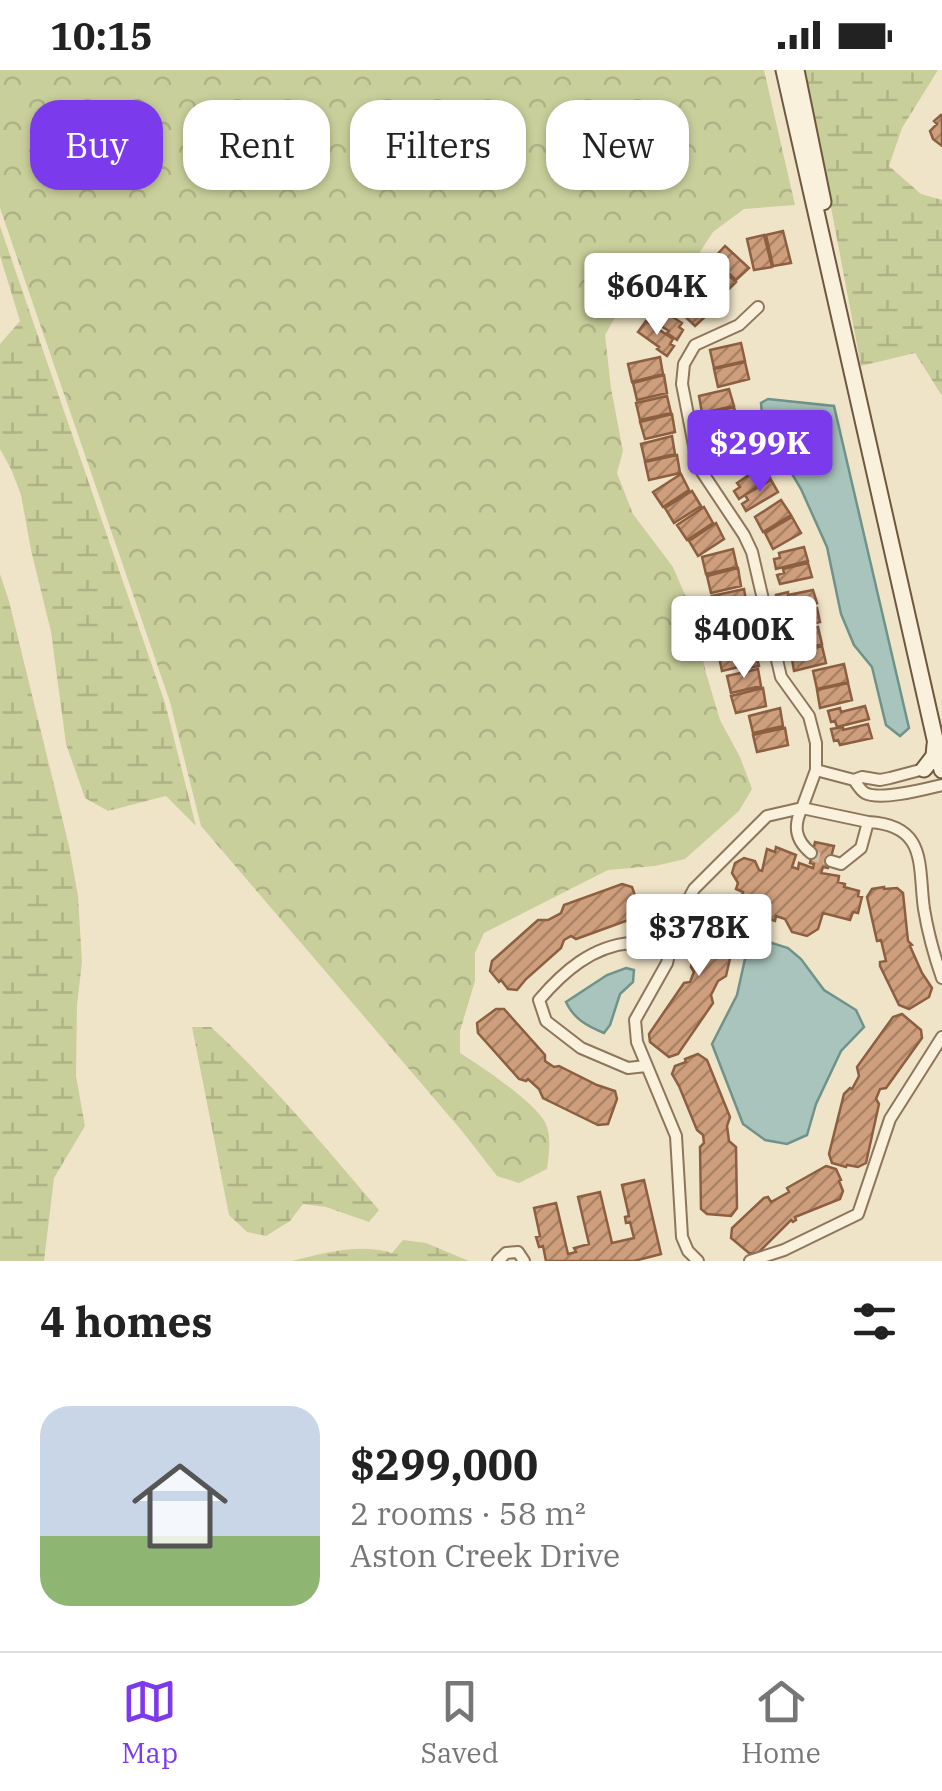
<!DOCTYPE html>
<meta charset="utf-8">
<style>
body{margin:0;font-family:"IBM Plex Serif",serif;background:#f2f2f2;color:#222;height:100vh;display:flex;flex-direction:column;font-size:38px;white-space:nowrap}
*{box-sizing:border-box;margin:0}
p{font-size:32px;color:#767676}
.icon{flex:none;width:55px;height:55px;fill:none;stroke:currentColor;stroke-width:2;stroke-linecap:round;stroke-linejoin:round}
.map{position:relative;height:1191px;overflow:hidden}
.details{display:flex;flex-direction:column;background:#fff;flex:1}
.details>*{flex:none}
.top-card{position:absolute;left:30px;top:30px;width:882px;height:90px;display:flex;gap:20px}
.price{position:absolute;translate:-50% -85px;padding:0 22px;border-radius:10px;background:#fff;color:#222;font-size:32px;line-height:65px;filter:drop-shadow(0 2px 5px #0008)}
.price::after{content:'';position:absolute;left:50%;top:60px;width:30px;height:22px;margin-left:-15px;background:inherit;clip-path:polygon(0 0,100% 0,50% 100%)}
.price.active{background:#7c3aed;color:#fff}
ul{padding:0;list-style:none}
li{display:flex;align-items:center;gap:30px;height:250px;padding:0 40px}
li+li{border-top:2px solid #e0e0e0}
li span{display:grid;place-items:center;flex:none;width:280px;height:200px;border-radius:30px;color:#555}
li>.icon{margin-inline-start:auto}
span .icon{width:120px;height:120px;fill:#fffc;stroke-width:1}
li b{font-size:42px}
h2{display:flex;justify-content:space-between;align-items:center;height:120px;padding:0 40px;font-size:42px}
.chip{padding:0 35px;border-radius:30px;background:#fff;box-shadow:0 2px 8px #0004;font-size:35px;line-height:90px}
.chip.active{background:#7c3aed;color:#fff}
.status{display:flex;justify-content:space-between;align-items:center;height:70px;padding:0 50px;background:#fff;direction:ltr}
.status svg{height:28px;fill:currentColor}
.tab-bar{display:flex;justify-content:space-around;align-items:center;height:140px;border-top:2px solid #e0e0e0;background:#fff;font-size:28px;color:#767676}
.tab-bar a{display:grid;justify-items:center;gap:5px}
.tab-bar .active{color:#7c3aed}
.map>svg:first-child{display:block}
.forest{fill:url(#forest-crowns)}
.wetland{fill:url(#wetland-marsh)}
.water{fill:#a9c4bc;stroke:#6f938a;stroke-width:2.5}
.building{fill:url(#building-hatch);stroke:#8d5f41;stroke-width:2.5}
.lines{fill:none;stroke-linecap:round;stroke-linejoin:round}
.street-tunnel{stroke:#ccc0a6;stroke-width:10;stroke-dasharray:10 5;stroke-linecap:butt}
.street-casing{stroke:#8d765c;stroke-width:14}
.secondary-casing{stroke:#6f573f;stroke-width:19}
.street{stroke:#faf1dc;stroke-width:10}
.secondary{stroke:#faf1dc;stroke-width:15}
</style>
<div class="status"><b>10:15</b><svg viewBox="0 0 49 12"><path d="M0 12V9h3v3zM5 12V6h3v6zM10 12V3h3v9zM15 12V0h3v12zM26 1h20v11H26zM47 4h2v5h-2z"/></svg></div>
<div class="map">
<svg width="942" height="1191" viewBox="0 0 942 1191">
<defs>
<pattern id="forest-crowns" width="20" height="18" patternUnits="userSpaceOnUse" patternTransform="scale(2.5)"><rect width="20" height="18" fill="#c9cf9b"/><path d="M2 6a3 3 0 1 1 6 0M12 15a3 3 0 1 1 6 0" fill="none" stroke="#aeb285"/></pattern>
<pattern id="wetland-marsh" width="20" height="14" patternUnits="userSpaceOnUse" patternTransform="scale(2.5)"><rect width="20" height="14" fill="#c9cf9b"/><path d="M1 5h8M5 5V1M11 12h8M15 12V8" fill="none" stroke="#aeb285"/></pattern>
<pattern id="building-hatch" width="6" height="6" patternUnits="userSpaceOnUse" patternTransform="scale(2.5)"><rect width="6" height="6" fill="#cf9f7d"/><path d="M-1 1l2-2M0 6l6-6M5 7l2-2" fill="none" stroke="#a98266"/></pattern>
</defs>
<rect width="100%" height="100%" fill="#f0e4c8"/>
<path class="forest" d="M0 0H764L795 135 744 139 713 162 698 185 676 210 654 216 623 234 605 265 611 318 623 381 617 403 633 444 673 497 692 541 706 603 720 650 740 687 752 719 739 741 685 789 655 796 608 800 484 863 475 883V911L460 961V983C481 996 533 1031 545 1052 552 1066 549 1084 547 1099L519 1113 497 1106 462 1061 201 756 170 632 0 138Z"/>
<path class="wetland" d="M805 0H938L902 58 889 96 921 124 942 130V326L915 283 861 296Z
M0 156 165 633 196 756 166 726 108 741 85 728 66 674 51 562 31 480 21 425 11 399 0 379V274L20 251 0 186Z
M0 504 9 531 69 776 78 826 82 892 77 935 76 1006 85 1056 54 1108 44 1191H0Z
M192 957H211C272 1013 325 1077 379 1140L369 1152 326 1137 303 1134 290 1151 266 1166 247 1162 229 1145Z
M403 1170 426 1173 469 1191H292C324 1183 360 1173 392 1183Z"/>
<path class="water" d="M768 329 834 336 909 658 900 666 886 655 872 597 854 575 841 544 827 477 801 419 763 355 761 333Z
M756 868 788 878 801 889 824 920 856 940 864 957 841 981 816 1034 807 1065 787 1074 765 1070 743 1054 712 974 737 925 749 871Z
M626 898 634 900 633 912 620 924 610 955 604 963C587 956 574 949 566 932L607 905Z"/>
<path class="building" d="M941 45 942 46V76L933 69 930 61 937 54 934 51Z
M783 161 791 193 773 196 766 165Z
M764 165 772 197 754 200 747 169Z
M725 176 749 198 736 210 713 189Z
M712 190 736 212 724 224 700 203Z
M697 207 721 229 709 242 686 221Z
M684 221 708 244 695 256 672 234Z
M654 235 682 253 679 257 683 260 677 270 667 263 669 261 647 247Z
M646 251 673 269 670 274 674 276 667 286 657 279 659 277 638 262Z
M741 273 745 291 714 298 710 280Z
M660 287 663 304 632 312 628 294Z
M745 292 749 309 718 317 714 299Z
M664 305 667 323 637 330 633 313Z
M729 319 734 336 702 343 699 326Z
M667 326 671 343 640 350 636 333Z
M734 337 738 354 707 362 704 344Z
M672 344 675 362 645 369 640 352Z
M740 357 744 374 713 382 710 364Z
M672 366 675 384 645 391 641 374Z
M745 376 749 393 717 401 714 383Z
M677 385 680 403 649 410 645 392Z
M762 396 770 408 739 429 734 421 740 417 737 413Z
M681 404 689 420 663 437 653 422Z
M771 410 778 422 746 441 742 434 748 430 745 425Z
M692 421 701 436 674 453 665 438Z
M781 430 791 445 763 462 755 447Z
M704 437 713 453 687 470 677 455Z
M792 447 801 463 773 479 765 463Z
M716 453 724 469 698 486 689 471Z
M804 477 808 491 776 499 774 489 780 488 779 483Z
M733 479 737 497 706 504 702 487Z
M808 493 812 507 780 514 777 505 784 503 783 499Z
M738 498 741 516 711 523 707 506Z
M744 519 747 536 717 544 712 526Z
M813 520 817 533 785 541 783 535 779 536 776 525 788 522V525Z
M748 538 752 555 721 562 717 545Z
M817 538 820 552 788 559 787 553 782 554 780 543 791 540 792 544Z
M818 557 822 574 790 582 787 564Z
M747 562 748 567 752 566 755 578 744 580 743 577 718 583 715 569Z
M822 576 826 593 794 601 791 583Z
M751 580 752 585 756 584 759 596 748 598 747 595 722 601 719 587Z
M844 594 848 612 817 619 813 601Z
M758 599 761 616 731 623 727 606Z
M848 613 852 630 820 638 817 620Z
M763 618 766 636 736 643 731 626Z
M865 636 869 649 837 657 835 651 831 652 828 641 840 638 841 642Z
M780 638 783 656 753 663 749 646Z
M868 654 872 668 840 675 838 670 834 671 831 659 843 657V660Z
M785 658 788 675 757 682 753 665Z
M815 772 834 776 828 798 823 797 821 803 839 806 838 812 845 814 844 817 859 821 858 826 862 827 858 843 853 842 850 850 823 843 818 859 807 866 792 862 785 849 776 846 775 851 759 846 760 841 739 835 743 822 736 819 738 813 732 803 735 793 744 788 755 791 759 800 762 801 767 779 775 782 776 777 796 785 792 797 798 799 799 793 813 798 814 794 810 793Z
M622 814 632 817 636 828 633 829 638 840 634 848 576 869 571 866 564 870 561 878 526 909 517 920 508 919 501 910 499 912 490 901 492 891 538 850H548L561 843 564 835Z
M884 817V819L897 818 903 823 908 871 912 875 910 876 922 903 932 918 929 927 909 939 899 935 880 896V892L886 891 881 870 877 871 867 827 872 819Z
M710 833 736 836 740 845 726 906 718 911 711 925 713 933 678 984 669 987 650 972 649 964 684 913 690 912 694 902 691 897 703 837Z
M496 939H504L545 985V991L554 997 559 996 597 1015 615 1021 617 1029 608 1054 598 1055 559 1036 543 1028 539 1019 528 1009 526 1011 519 1009 478 963 477 953Z
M902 944 921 960 922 968 886 1018 880 1019 876 1029 879 1034 866 1093 858 1097 847 1095 846 1097 832 1093 829 1084 844 1024 850 1018 852 1019 859 1006 857 997 893 947Z
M698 984 707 990 730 1047 727 1056 729 1071 736 1077 737 1138 731 1146 707 1144 701 1139 700 1077 704 1073 703 1065 697 1060 679 1016 672 1004 675 996 686 992 685 989Z
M826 1096 836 1099 841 1110 839 1111 843 1121 840 1129 795 1147 796 1150 793 1152 791 1150 757 1184 749 1183 731 1168 732 1158 764 1128 768 1127 771 1132 789 1122 787 1118Z
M644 1110 661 1184 634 1191H546L543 1176 539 1177 536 1167 540 1166 534 1138 556 1133 568 1184 576 1182 574 1178 589 1174 578 1127 600 1122 612 1173 634 1168 630 1152 626 1153 625 1147 629 1146 622 1115Z"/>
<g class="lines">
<path class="street-tunnel" d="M811 783 816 787 831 791"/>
<g class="street-casing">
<path id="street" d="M816 700 854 710 862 707 880 710 890 708 924 699
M854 710C857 714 860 720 865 723 881 731 925 719 942 715
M811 783C795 770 793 756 802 738L868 752
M831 791 841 794 861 778 868 752C928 755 918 796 924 839 928 863 934 885 942 908
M646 996 628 998 581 978 546 951 539 930C563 902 592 876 631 873 644 872 659 876 671 878
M498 1191 506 1183 518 1182 524 1191
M698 1191 688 1181 682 1167 676 1066 637 972 635 950 667 893 677 850 694 819 767 746 802 738 816 700V673L809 646 781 607 752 482 744 465 698 396 682 314 684 294 695 275 739 255 758 237
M750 1191 784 1180 858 1144 890 1049 942 967"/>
</g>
<g class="secondary-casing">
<path id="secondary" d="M784 0 942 700
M796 0 823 132
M924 699 934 686 935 675"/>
</g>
<use href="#street" class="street"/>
<use href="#secondary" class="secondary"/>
</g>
</svg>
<b class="price" style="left:657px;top:268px">$604K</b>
<b class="price active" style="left:760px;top:425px">$299K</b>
<b class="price" style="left:744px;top:611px">$400K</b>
<b class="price" style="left:699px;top:909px">$378K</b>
<div class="top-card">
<a class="chip active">Buy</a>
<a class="chip">Rent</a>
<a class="chip">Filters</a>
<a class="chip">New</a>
</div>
</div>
<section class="details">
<h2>4 homes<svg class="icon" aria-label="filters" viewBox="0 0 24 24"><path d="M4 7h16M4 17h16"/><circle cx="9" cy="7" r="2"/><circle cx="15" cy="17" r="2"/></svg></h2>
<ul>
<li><span style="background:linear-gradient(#c9d6e8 65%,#8fb573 0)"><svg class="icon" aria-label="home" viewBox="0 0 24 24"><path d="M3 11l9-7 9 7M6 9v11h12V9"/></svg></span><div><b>$299,000</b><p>2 rooms · 58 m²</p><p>Aston Creek Drive</p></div></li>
</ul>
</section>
<nav class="tab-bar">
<a class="active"><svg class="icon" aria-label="map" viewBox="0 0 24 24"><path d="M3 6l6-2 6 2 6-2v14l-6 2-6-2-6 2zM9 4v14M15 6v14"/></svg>Map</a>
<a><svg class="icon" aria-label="saved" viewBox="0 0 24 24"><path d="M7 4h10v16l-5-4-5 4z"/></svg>Saved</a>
<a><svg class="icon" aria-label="home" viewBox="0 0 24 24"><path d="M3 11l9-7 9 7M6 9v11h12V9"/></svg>Home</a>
</nav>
